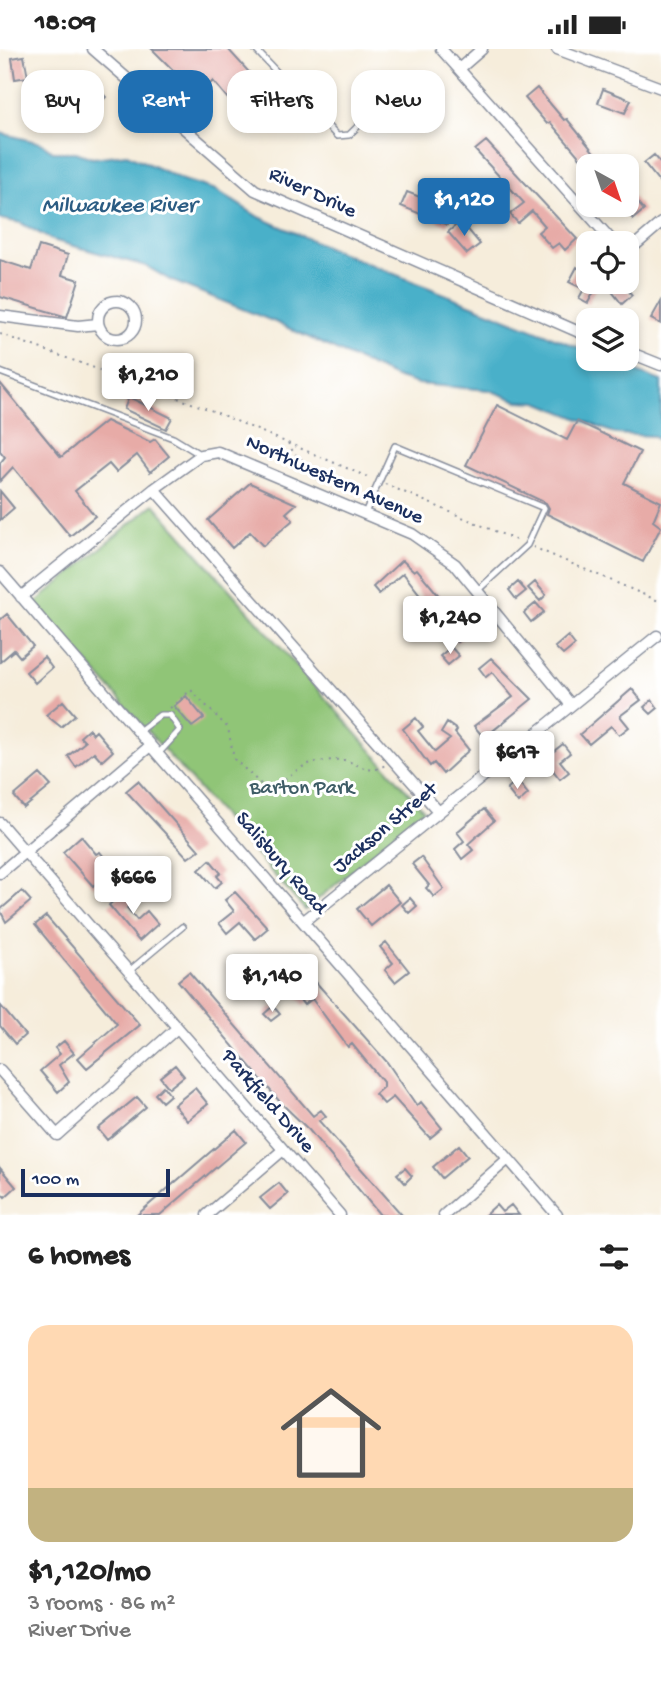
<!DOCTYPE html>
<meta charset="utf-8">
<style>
body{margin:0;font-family:"Gochi Hand",sans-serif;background:#f2f2f2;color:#222;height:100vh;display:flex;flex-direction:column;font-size:26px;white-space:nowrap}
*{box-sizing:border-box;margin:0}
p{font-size:23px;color:#767676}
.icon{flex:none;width:38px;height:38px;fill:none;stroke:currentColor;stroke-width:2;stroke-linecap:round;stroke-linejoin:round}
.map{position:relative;height:1166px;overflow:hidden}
.sheet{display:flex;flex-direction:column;background:#fff;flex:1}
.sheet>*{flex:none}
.hud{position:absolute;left:21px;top:21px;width:620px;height:63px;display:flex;gap:14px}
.needle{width:46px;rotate:140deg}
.buttons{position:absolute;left:576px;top:105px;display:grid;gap:14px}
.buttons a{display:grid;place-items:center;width:63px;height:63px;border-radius:14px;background:#fff;box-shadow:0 4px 10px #0003;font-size:35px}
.scale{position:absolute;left:21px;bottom:18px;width:149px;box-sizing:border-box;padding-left:7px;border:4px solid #1b2f5e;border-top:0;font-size:19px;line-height:24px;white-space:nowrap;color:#1b2f5e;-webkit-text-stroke:5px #fff;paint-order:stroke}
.price{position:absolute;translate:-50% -60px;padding:0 16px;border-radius:7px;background:#fff;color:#222;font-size:23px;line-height:46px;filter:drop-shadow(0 2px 4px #0008)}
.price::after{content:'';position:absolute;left:50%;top:42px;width:21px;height:16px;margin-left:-10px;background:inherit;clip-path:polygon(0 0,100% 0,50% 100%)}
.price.on{background:#1f6fb2;color:#fff}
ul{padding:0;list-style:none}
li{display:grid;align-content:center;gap:14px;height:371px;padding:0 28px}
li+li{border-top:2px solid #e0e0e0}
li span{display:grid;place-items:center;height:217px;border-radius:21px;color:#555}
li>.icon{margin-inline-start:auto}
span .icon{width:126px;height:126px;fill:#fffc;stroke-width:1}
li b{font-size:30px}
h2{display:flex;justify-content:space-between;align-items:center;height:84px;padding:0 28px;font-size:30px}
.chip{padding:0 24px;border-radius:21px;background:#fff;box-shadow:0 4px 10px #0003;font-size:24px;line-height:63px}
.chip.on{background:#1f6fb2;color:#fff}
.status{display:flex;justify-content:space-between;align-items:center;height:49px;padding:0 35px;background:#fff;direction:ltr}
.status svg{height:19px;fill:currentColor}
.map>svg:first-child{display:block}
.green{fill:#90c577;stroke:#567a6a;stroke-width:2}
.water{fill:#4ab0c9;stroke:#327094;stroke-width:2}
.building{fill:#e7aba7}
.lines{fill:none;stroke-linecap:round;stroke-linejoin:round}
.service-casing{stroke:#888e9c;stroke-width:8}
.minor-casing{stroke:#888e9c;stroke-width:13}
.path{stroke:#888e9c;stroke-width:2;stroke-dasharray:2 5;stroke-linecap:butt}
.service{stroke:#fff;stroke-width:5}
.minor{stroke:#fff;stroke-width:10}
.labels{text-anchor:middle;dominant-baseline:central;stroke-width:6;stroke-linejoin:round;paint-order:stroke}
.street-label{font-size:21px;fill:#1b2f5e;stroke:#fff}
.park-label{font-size:21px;fill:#3e5c66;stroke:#fff}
.water-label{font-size:23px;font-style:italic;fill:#2b5c83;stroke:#fff}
</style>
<div class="status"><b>18:09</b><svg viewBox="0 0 49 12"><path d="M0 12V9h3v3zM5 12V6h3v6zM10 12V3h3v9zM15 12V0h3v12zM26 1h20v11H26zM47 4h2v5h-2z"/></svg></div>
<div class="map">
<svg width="661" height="1166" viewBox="0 0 661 1166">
<rect width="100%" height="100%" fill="#fff"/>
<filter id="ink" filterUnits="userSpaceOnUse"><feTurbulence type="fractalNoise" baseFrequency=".0143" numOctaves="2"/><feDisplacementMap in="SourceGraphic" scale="14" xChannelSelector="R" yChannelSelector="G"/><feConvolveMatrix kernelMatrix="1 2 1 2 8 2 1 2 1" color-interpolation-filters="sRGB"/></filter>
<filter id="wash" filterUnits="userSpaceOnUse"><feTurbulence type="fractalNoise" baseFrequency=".00686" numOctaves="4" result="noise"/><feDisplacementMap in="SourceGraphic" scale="28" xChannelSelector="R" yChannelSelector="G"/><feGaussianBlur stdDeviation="1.57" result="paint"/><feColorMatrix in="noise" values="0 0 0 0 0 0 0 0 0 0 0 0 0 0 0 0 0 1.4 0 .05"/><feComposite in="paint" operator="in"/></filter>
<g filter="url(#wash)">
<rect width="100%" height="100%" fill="#f6eddb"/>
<path class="green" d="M154 455 424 761 305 861 35 554Z"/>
<path class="water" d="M0 84 41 94 54 103H76L92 109 127 105 183 131 216 141 257 167 329 199 580 299 588 303V310H602L661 332V394L654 387 616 385 538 353 518 352 489 341 418 335 395 328 275 273 170 231 146 217 52 191 21 174 0 170Z"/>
<g id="blocks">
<path class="building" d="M152 0H228L277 54 261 73 258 70 251 77 213 32 198 46Z
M24 7 28 28 15 30 12 9Z
M89 31 106 48 97 57 79 41Z
M537 39 564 71 567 70 605 117H587L550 73 547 75 525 49Z
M603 40 631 51 625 64 598 54Z
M72 54 76 75 68 77 66 63 41 66 40 60Z
M486 92 577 190 565 201 559 194 552 199 538 183 545 177 532 162 518 174 510 165 524 154 475 101Z
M654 106 661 114V135L644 114Z
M626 140 644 161 633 170 621 156H626Z
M407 143 453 161 447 176 401 157Z
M461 172 480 195 467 205 448 183Z
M39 197 68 206 62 226 79 231 67 268 0 248V211L31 221Z
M577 218 588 225V233H599L588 254 579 249 584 240 569 233Z
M621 233 632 246 622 255 610 240Z
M661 252V275L651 270Z
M0 334 61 408 106 372 150 393 155 390 169 407 150 423 137 406 116 423 109 415 75 442 95 467 70 487 13 418 0 432V414L5 408 0 402Z
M129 348 172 369 166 380 124 360Z
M497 356 567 391 577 372 640 403 624 434 661 453 653 472 661 478 643 513 547 465 549 459 546 454 466 416Z
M250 434 296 455 286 464 293 471 263 497 250 483 232 499 208 471Z
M0 442 14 459 0 471Z
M402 511 414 522 417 520 440 548 438 549 469 583 457 593 403 524 379 545 373 538Z
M518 533 526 542 516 550 509 541Z
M535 533 546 546 540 552 528 539Z
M536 554 544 563 531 573 524 564Z
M7 565 33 597 20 608 14 601 0 613V571Z
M568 587 575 596 563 606 555 598Z
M451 598 459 607 448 616 440 607Z
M44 608 52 619 35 634 26 623Z
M491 609 532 650 484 689 474 677 513 648 492 623 486 628 479 619Z
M632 640 641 651 620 667 629 678 619 686 611 677 589 695 580 685Z
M186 647 204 669 192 678 174 657Z
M652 651 658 659 651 665 644 658Z
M63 652 75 666 61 678 46 666Z
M416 669 423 678 418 682 435 703 450 690 441 684 447 674 457 681 455 684 469 701 443 725 434 714 430 717 403 680Z
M89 680 93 685 96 682 113 702 102 712 94 703 76 718 68 707 85 693 80 688Z
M563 695 570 704 560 712 569 723 560 730 544 710Z
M40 725 51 737 24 759 14 747Z
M517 731 528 745 518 754 507 740Z
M138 732 199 801 188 809 126 742Z
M484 760 494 772 468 795 473 801 462 810 455 800 464 792 457 783Z
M81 787 96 805 100 803 108 813 97 822 103 829 93 837 63 803Z
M421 808 444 840 434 848 426 839 429 836 412 815Z
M210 811 221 824 217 827 222 833 215 839 199 821Z
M137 814 144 822 130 833 124 825Z
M386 836 400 853 371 877 357 860Z
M127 840 137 851 127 859 137 871 147 862 158 875 139 892 109 856Z
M22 842 31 852 6 873 0 861Z
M235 843 268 879 255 890 240 873 227 884 219 874 234 862 225 851Z
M410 849 417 857 409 864 402 856Z
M46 867 140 976 87 1019 78 1009 117 975 35 876Z
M386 893 409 922 395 933 385 921 393 914 380 898Z
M277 915 290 930 278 940 265 925Z
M189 923 313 1067 321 1061 326 1067 319 1072 402 1166H380L309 1081 280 1053 178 932Z
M313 930 387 1013 417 1057 421 1053 442 1079 430 1089 393 1048 384 1055 375 1045 383 1038V1033L352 995 348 998 312 950 304 956 295 945Z
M0 956 25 986 15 995 0 977Z
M273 957 280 965 271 972 264 965Z
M64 992 74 1004 59 1016 69 1033 58 1043 40 1022 60 1005 55 999Z
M175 1016 184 1027 169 1039 160 1028Z
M163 1037 170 1046 162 1053 155 1045Z
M195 1039 208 1055 187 1072 174 1056Z
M137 1048 146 1058 107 1091 98 1080Z
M236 1081 246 1093 160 1166H137Z
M459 1096 468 1107 442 1129 433 1118Z
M0 1119 16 1138 5 1148 0 1143Z
M405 1119 412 1127 405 1134 397 1125Z
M279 1134 288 1145 270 1160 260 1149Z
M496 1156 502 1163 511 1156 519 1166H485Z"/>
</g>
</g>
<g filter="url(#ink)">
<use href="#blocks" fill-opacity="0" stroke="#888e9c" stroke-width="2"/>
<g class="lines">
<g class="service-casing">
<path id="service" d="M255 0 337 87 349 86 398 38
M0 323 173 389 201 406
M365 464 395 397 544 459 527 496 477 542
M139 682 160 666H170L180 681 158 705
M128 923 182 878"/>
</g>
<g class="minor-casing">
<path id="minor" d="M93 0 255 141 588 287
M441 0 614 194
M557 0 661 39
M459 20 482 0
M626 204 661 174
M98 271a19 19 0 1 1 38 0a19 19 0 1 1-38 0Z
M0 267 78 277 98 275
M626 302 661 316
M154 440 438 762
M0 523 557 1166
M21 548 154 440 201 406 218 403 412 485 455 515 571 656
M0 774 340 1166
M0 824 150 697
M304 872 657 587
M0 1021 57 1086 177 979
M207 1166 283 1101
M444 1166 508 1110"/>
</g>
<path class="path" d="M0 285 208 360 370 429
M288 394 295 406 319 423 317 433
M385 435 518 492
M533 498 661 553
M170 659 191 641 228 679 234 710 263 737C283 739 294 716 317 713 325 712 336 710 344 711 360 715 369 727 385 716"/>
<use href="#service" class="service"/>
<use href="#minor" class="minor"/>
</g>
</g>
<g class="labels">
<g class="street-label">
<text transform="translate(312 145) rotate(25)">River Drive</text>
<text transform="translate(334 432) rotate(24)">Northwestern Avenue</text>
<text transform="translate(386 780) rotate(-40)">Jackson Street</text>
<text transform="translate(280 815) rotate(49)">Salisbury Road</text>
<text transform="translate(267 1053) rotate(49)">Parkfield Drive</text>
</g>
<g class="park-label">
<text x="302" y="740">Barton Park</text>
</g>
<g class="water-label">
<text x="119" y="157">Milwaukee River</text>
</g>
</g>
</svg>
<div class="buttons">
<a><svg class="needle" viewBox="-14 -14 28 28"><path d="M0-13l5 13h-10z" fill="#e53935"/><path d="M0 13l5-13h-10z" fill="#767676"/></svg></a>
<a><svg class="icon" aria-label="locate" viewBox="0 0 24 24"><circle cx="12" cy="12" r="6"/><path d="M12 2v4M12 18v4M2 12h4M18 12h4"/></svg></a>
<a><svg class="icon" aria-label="layers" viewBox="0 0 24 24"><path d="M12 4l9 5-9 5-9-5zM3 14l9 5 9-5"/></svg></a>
</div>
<div class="scale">100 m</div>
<b class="price on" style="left:464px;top:189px">$1,120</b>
<b class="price" style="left:148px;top:364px">$1,210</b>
<b class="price" style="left:450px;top:607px">$1,240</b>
<b class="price" style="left:517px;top:742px">$617</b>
<b class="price" style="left:133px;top:867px">$666</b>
<b class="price" style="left:272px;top:965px">$1,140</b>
<div class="hud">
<a class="chip">Buy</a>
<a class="chip on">Rent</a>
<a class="chip">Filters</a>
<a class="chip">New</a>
</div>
</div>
<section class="sheet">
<h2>6 homes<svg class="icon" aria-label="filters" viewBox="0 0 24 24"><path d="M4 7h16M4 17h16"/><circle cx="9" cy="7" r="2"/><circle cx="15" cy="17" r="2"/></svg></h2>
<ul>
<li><span style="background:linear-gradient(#ffd9b3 75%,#c2b280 0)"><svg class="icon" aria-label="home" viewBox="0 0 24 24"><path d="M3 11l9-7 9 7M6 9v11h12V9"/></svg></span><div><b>$1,120/mo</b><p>3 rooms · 86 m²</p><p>River Drive</p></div></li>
</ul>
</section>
